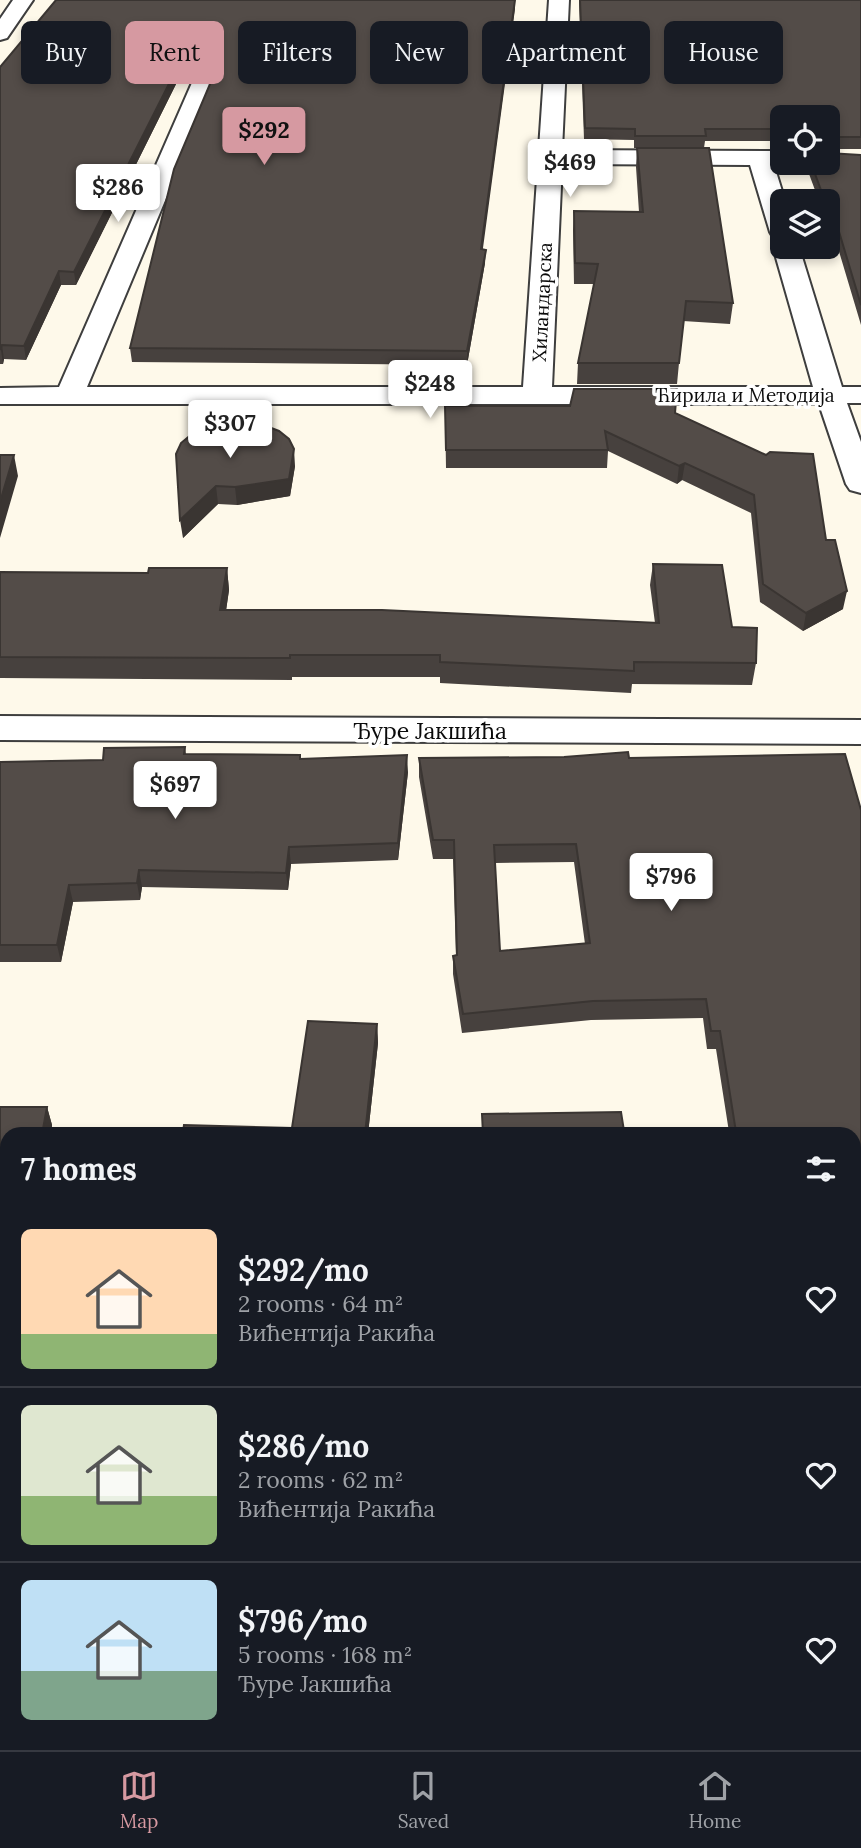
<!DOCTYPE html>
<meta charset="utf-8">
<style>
body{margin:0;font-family:Lora,serif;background:#242831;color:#f1f3f6;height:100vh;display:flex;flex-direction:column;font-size:26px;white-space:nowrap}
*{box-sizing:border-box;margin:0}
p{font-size:23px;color:#9ea1a6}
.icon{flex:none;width:38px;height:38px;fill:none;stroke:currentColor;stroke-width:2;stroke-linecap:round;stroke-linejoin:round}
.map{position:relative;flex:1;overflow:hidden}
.panel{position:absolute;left:0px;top:1127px;width:861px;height:623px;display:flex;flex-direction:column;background:#171b24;border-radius:21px 21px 0 0;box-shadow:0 4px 10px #0003}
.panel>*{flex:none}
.guide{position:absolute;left:21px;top:21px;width:819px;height:63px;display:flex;gap:14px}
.fabs{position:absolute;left:770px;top:105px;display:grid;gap:14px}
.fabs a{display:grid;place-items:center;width:70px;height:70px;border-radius:10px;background:#171b24;box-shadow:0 4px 10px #0003;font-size:35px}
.price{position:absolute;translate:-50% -60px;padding:0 16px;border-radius:7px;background:#fff;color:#222;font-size:23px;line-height:46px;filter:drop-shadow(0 2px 4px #0008)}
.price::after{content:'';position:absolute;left:50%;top:42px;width:21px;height:16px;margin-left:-10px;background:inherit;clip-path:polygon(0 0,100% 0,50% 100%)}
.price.current{background:#d699a1;color:#111}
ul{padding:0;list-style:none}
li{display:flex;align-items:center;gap:21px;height:175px;padding:0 21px}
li+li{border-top:2px solid #363941}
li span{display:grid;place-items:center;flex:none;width:196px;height:140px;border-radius:10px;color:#555}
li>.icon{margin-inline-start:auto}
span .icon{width:84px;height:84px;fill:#fffc;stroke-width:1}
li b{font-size:30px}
h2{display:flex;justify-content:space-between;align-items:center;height:84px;padding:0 21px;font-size:30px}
.pill{padding:0 24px;border-radius:10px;background:#171b24;box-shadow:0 4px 10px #0003;font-size:24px;line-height:63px}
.pill.current{background:#d699a1;color:#111}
.tab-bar{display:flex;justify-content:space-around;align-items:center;height:98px;border-top:2px solid #363941;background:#171b24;font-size:19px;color:#9ea1a6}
.tab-bar a{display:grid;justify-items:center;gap:4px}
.tab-bar .current{color:#d699a1}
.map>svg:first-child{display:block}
.green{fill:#d2e6b6}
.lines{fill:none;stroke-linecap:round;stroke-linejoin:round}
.minor-casing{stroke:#3e3e3e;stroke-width:4}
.minor{fill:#fff;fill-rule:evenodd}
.wall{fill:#47413e;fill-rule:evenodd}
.shaded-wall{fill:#3a3532}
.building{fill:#534c48;stroke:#3a3532;stroke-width:2;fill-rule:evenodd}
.labels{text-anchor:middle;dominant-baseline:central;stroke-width:7;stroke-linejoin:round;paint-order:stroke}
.far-street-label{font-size:19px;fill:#0b0b0b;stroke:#fff}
.street-label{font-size:23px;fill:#0b0b0b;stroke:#fff}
</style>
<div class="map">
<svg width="861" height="1750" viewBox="0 0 861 1750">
<rect width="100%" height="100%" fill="#fef9ea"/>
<path class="green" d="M0 1341H7V1452H0Z
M854 1344H861V1456H854Z"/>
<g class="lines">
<g class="minor-casing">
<path id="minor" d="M13 0H33L7 38 0 40V19Z
M549 0H569L562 150 782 151V163H790L774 165 785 201H782V239L773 237 770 232 750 165 562 164 552 387H813L773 247 782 240V247H799L842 387H861V403H847L861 442V493L850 490 846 484 819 404H0V388L59 387 198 69 209 63 220 69 87 387H523Z
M0 716 861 720V744L0 740Z
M0 1298H7V1340H0Z
M854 1300H861V1344H854Z
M854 1465H861V1515H854Z
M0 1466H7V1516H0Z
M480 1743H536L537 1750H479Z"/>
</g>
<use href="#minor" class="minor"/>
</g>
<path class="wall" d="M515 0 482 249 485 263 467 365 132 362 130 348 218 66 210 61 198 66 187 62 76 285H61L26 360 4 359 3 364H0V67Z
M579 0H861V149H828V117H782V141H705L704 148H634V140L584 139Z
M637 148 733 303 730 324 683 321 677 384H577L578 363 594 284H574L573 230 574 211 639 212 636 167Z
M861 155V325L835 238H832L828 226V201H819L805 163H828Z
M445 406 675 413 826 540 843 609 803 631 760 602 751 513 682 480 677 484 608 451 607 468H446Z
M181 443 295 466 290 496 237 505 218 504 183 538Z
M653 564 732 627 756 663 752 685 632 684 631 693 440 683V677H292V680L0 678V572L148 573 227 568 229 590 226 610 655 623 650 585Z
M185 747 186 754 300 755V759L408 772 398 860 291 864 288 890 142 887 140 900 73 902 61 962H0V762L103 760Z
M419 758H629L861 810V1221H854V1134H482V1114L624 1131 729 1132 716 1049H707L703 1018 591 1020 462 1033 453 974V956L456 955 453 859H433L419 777ZM574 862 585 944 500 951 495 863Z
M377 1024 378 1043 368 1134H7V1223H0V1107H47L52 1125V1129L183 1132 292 1128Z
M854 1608H861V1732H854Z"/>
<path class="shaded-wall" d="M515 0V9L481 263V249Z
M209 49 210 61 198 66 196 54Z
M186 50 187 62 76 285 74 272Z
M486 250 485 263 467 365V351Z
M59 271 61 285 26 360 24 346Z
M2 345 4 359 3 364 1 350Z
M294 449 295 466 290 496 237 505 235 487Z
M14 455 18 476 0 538V502Z
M685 463 682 480 677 484 679 466Z
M216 486 218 504 183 538 180 520Z
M227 568 229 590 223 632 220 610Z
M847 591 843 609 803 631 806 613Z
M407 755 408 772 398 860V843Z
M289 847 291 864 288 890 286 873Z
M139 870 142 887 140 900 137 883Z
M69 885 73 902 61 962 57 945Z
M377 1024 378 1043 368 1134H365Z
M47 1107 52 1125 50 1134 43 1129Z
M190 1743H195V1750H190Z"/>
<path class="building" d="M56 0H515L481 249 486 250 467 351 130 348 174 169 221 58 209 49 196 54 186 50 74 272 59 271 24 346 2 345 0 350V67Z
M580 0H861V137H828V142V117H782V129H705L706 136H635V129L585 128Z
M637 148H709L733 303 686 301 679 363H578L598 264 575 263 574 211 643 212Z
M828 153 861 155V305L837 225H834L828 208V201H825L811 163H828Z
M574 389H677L675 413 766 455 770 452 813 454 826 540H835L847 591 806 613 763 584 754 495 685 463 679 466 605 431 608 450H446L445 406H570Z
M248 419 279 431 289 439 294 449 289 479 235 487 216 486 180 520 176 454 181 443 193 433 209 426Z
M0 455H14L0 502Z
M653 564 722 565 732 627 757 628 756 663 634 662V671L440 662V655H290V658L0 657V572L148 573 149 568H227L220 610H382L659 623Z
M185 747 184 754 300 755V759L407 755 398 843 289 847 286 873 139 870 137 883 69 885 57 945H0V762L103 760 104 748Z
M628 752 629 758 845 754 861 810V1203H854V1134H483L482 1114 621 1112 624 1131 736 1132 720 1031H711L706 999 593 1001 463 1014 453 956 457 955 454 840H433L419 758 564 757ZM576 844 590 943 500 951 494 845Z
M308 1021 377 1024 365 1134H7V1205H0V1107H47L43 1129 183 1132 184 1125 292 1128Z
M854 1608H861V1719H854Z
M0 1609H7V1743H190V1750H0Z
M317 1743H447V1750H317Z
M593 1743H766L767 1750H592Z"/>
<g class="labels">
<g class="far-street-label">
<text transform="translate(542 302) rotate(-87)">Хиландарска</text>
<text x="745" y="395">Ћирила и Методија</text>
</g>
<g class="street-label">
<text x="430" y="730">Ђуре Јакшића</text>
</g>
</g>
</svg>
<div class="fabs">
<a><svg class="icon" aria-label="locate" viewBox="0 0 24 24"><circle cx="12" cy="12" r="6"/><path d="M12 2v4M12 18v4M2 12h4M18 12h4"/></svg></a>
<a><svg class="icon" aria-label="layers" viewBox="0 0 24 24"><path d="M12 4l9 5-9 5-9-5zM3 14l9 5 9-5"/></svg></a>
</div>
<b class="price current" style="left:264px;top:167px">$292</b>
<b class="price" style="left:570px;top:199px">$469</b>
<b class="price" style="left:118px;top:224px">$286</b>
<b class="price" style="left:430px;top:420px">$248</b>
<b class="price" style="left:230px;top:460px">$307</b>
<b class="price" style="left:175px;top:821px">$697</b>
<b class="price" style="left:671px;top:913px">$796</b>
<div class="guide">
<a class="pill">Buy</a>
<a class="pill current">Rent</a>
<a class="pill">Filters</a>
<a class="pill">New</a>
<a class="pill">Apartment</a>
<a class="pill">House</a>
</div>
<section class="panel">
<h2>7 homes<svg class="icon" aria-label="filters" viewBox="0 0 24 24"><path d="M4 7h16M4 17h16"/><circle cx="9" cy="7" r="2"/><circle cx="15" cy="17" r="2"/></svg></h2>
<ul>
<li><span style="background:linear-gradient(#ffd9b3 75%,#8fb573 0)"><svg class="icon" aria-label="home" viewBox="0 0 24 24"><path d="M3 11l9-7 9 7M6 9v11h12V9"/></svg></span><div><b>$292/mo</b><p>2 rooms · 64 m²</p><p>Вићентија Ракића</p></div><svg class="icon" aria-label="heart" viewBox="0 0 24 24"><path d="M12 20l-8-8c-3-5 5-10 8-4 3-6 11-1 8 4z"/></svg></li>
<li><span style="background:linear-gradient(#dfe7d0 65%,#8fb573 0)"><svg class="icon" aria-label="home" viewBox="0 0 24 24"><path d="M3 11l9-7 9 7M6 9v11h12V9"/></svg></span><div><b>$286/mo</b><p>2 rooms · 62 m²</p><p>Вићентија Ракића</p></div><svg class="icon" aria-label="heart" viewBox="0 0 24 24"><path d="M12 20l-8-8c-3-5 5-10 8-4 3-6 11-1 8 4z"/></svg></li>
<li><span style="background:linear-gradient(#bfe0f5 65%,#7fa58c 0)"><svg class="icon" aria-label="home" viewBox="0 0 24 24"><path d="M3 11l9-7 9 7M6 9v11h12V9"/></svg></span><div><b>$796/mo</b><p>5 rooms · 168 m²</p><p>Ђуре Јакшића</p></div><svg class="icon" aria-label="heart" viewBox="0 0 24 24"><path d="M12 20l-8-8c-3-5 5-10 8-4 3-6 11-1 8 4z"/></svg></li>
</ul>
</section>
</div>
<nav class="tab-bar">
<a class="current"><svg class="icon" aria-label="map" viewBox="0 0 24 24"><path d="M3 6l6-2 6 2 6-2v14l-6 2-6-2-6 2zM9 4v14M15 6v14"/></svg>Map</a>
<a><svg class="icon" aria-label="saved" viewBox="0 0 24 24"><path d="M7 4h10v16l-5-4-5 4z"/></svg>Saved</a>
<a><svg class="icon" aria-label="home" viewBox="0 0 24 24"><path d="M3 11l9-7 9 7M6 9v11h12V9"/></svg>Home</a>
</nav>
